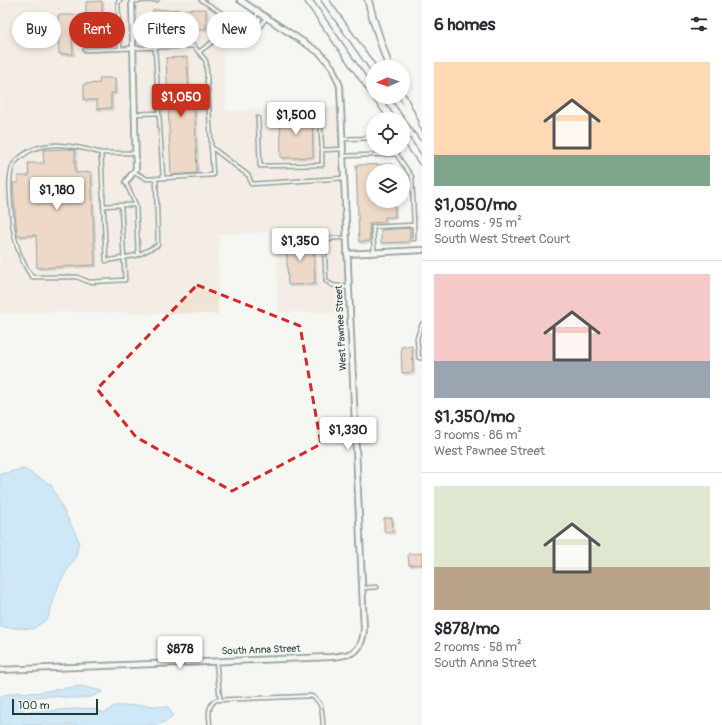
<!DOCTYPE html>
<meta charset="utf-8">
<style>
body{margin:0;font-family:Pangolin,sans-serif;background:#f7f7f7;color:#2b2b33;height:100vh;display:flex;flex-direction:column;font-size:15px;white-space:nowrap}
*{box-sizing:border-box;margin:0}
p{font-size:13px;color:#7c7c81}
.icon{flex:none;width:22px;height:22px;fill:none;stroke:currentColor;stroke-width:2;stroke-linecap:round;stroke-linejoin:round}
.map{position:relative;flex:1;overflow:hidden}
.side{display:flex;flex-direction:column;background:#fff;width:300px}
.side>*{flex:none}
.top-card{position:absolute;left:12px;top:12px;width:350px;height:36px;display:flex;gap:8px}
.needle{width:26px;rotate:268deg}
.tools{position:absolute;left:366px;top:60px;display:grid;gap:8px}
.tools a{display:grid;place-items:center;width:44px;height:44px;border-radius:50%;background:#fff;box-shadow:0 2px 6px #0003;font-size:20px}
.scale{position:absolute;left:12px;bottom:10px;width:86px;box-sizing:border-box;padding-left:4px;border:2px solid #1f3d34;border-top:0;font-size:11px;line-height:14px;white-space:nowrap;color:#1f3d34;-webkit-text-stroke:3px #f6f6f2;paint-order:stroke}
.price{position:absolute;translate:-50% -34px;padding:0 9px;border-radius:4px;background:#fff;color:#222;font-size:13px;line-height:26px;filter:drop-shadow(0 1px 2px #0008)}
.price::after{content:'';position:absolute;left:50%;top:24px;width:12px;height:9px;margin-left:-6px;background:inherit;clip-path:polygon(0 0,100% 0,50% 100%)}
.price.active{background:#c8321e;color:#fff}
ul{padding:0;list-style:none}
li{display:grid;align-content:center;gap:8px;height:212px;padding:0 12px}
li+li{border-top:1px solid #e1e1e2}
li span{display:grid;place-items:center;height:124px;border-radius:0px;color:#555}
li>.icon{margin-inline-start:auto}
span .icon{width:72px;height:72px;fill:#fffc;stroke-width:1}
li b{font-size:17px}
h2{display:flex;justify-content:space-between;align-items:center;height:48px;padding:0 12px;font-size:17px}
.pill{padding:0 14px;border-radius:18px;background:#fff;box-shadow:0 2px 6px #0003;font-size:14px;line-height:36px}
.pill.active{background:#c8321e;color:#fff}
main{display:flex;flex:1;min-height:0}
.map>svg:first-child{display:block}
.built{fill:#f1e3d6}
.water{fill:#9fd7ff;stroke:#6c99ae}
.building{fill:#e4b694;stroke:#1f3d34;filter:url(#shadow)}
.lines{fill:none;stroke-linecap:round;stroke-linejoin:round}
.service-casing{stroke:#1f3d34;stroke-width:5.5}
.minor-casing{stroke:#1f3d34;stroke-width:8}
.secondary-casing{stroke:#1f3d34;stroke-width:9}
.service{stroke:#f6f6f2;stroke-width:2.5}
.minor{stroke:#f6f6f2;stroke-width:4.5}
.secondary{stroke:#f6f6f2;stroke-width:6}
.marked{fill:none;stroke:#d62828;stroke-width:3;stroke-dasharray:8 5;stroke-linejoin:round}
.labels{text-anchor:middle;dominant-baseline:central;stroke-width:4;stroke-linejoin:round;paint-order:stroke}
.street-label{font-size:10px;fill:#1f3d34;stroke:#f6f6f2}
</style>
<main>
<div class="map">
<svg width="422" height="725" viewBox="0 0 422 725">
<defs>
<filter id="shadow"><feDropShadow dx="2" dy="2" stdDeviation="0" flood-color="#0004"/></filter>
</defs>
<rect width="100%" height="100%" fill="#f6f6f2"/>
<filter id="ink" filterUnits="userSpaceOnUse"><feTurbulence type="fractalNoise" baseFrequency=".025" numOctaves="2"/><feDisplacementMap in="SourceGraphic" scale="8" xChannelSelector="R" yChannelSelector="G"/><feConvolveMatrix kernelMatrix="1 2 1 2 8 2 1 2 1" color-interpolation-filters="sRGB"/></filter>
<g filter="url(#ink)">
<path class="built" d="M0 0H211L221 8 226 111 341 106 350 313 278 312 277 232 219 234 218 314 57 312 0 314Z"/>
<path class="water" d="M24 469 51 485 79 541 76 556 59 584 48 618 33 629 0 627V474Z
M79 686 103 691C88 703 65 696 47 696 40 696 33 698 25 699L21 707 24 712 90 708 105 713 114 706 143 705 168 707 173 715 167 721 157 725H0V696L18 692 34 693Z"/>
<path class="building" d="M102 1V14H105V17H109L110 31 106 32V35L72 37 73 54H59L58 15H86V2Z
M206 9V29L154 31V23H148V17H153V10Z
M187 57 189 96H194L197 173 171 175 166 58Z
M99 78H115V93H111V108L97 109V100H84V84L100 83Z
M312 114 313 157 281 158 280 115Z
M68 149 75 150V173L91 172 95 265 37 268 36 235 17 236 13 183H18V176H29L28 163H44L43 150Z
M393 164V171H373V201H394L395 217H385V222L369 223 370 241 359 242 356 165Z
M410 228 409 242 381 243V230Z
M286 237H301V242H313L315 284 288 285Z
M412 346 413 372 402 373 401 347Z
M384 518H392L393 532H384Z
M422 553V564L409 565 408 554Z"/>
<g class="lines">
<g class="service-casing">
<path id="service" d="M201 0 238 23
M132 1 157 0
M247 28 258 13
M155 48 163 178
M120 49 118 2 120 0
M85 50 194 46 206 61 213 175 147 179 134 172
M199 52 238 23 255 34 266 18
M134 114 159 113
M320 115 322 150 343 149
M258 118 260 166 322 165V150
M343 139 373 138
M211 147 249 176 251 184 344 178
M101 153C76 146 44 138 22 156 18 159 13 163 12 168 8 180 10 195 11 208 12 233 17 256 32 277H77L89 282 125 280 121 205 103 206
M344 156 397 154
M126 183 136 205 138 255 106 261 101 153H135
M121 205H136
M414 225V239
M346 238H333L324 243 326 281 332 285 349 288
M374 252 373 227 414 225 412 177 393 149
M138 255 158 245 156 179
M422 324 417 338 419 358H422
M362 588 377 587
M216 661 220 699
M210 725C209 716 207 706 216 700L311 696C323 701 322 713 323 725"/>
</g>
<g class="minor-casing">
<path id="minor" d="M126 182 136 169 132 0
M347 254 422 250
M0 670 331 657C353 655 362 653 364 629L340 86 332 67 320 53 240 0"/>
</g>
<g class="secondary-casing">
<path id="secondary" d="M308 0 373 93
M325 0 373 68
M368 0 374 22 389 67
M376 97 392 119
M394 97 422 137
M403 97 415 122
M403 135 422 162"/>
</g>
<use href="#service" class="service"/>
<use href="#minor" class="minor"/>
<use href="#secondary" class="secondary"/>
</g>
</g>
<path d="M0 0H422V725H0ZM197 285 300 326 321 444 232 491 136 437 97 389Z" fill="#f6f6f2" fill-opacity=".55" fill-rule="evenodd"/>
<path class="marked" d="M197 285 300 326 321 444 232 491 136 437 97 389Z"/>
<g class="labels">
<g class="street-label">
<text transform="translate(341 328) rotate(-93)">West Pawnee Street</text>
<text transform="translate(261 650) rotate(-2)">South Anna Street</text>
</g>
</g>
</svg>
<div class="tools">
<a><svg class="needle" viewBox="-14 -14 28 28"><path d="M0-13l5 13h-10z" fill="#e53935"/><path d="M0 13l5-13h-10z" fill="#7c7c81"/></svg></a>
<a><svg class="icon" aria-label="locate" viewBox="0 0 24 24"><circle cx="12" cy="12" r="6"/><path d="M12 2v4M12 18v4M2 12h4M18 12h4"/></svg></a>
<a><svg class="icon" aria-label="layers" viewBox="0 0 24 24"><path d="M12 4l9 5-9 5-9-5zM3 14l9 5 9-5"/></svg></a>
</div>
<div class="scale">100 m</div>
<b class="price active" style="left:181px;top:118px">$1,050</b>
<b class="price" style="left:296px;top:136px">$1,500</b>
<b class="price" style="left:57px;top:211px">$1,180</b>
<b class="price" style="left:300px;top:262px">$1,350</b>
<b class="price" style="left:348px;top:451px">$1,330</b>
<b class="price" style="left:180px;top:670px">$878</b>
<div class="top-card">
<a class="pill">Buy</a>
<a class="pill active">Rent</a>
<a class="pill">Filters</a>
<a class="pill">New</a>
</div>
</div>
<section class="side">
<h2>6 homes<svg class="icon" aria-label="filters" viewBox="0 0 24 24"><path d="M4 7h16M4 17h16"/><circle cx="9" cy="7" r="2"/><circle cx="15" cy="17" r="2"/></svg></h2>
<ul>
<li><span style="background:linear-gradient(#ffd9b3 75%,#7fa58c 0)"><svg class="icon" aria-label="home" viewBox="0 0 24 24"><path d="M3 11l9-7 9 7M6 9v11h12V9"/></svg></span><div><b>$1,050/mo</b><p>3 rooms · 95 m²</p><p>South West Street Court</p></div></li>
<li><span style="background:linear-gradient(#f6c9c9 70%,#9aa5b1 0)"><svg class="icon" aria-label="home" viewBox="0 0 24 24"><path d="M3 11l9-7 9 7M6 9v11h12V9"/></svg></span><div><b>$1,350/mo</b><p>3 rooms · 86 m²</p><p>West Pawnee Street</p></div></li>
<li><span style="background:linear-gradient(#dfe7d0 65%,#b9a48a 0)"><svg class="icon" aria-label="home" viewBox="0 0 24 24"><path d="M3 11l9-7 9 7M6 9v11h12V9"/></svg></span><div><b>$878/mo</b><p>2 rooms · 58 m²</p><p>South Anna Street</p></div></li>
</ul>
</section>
</main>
